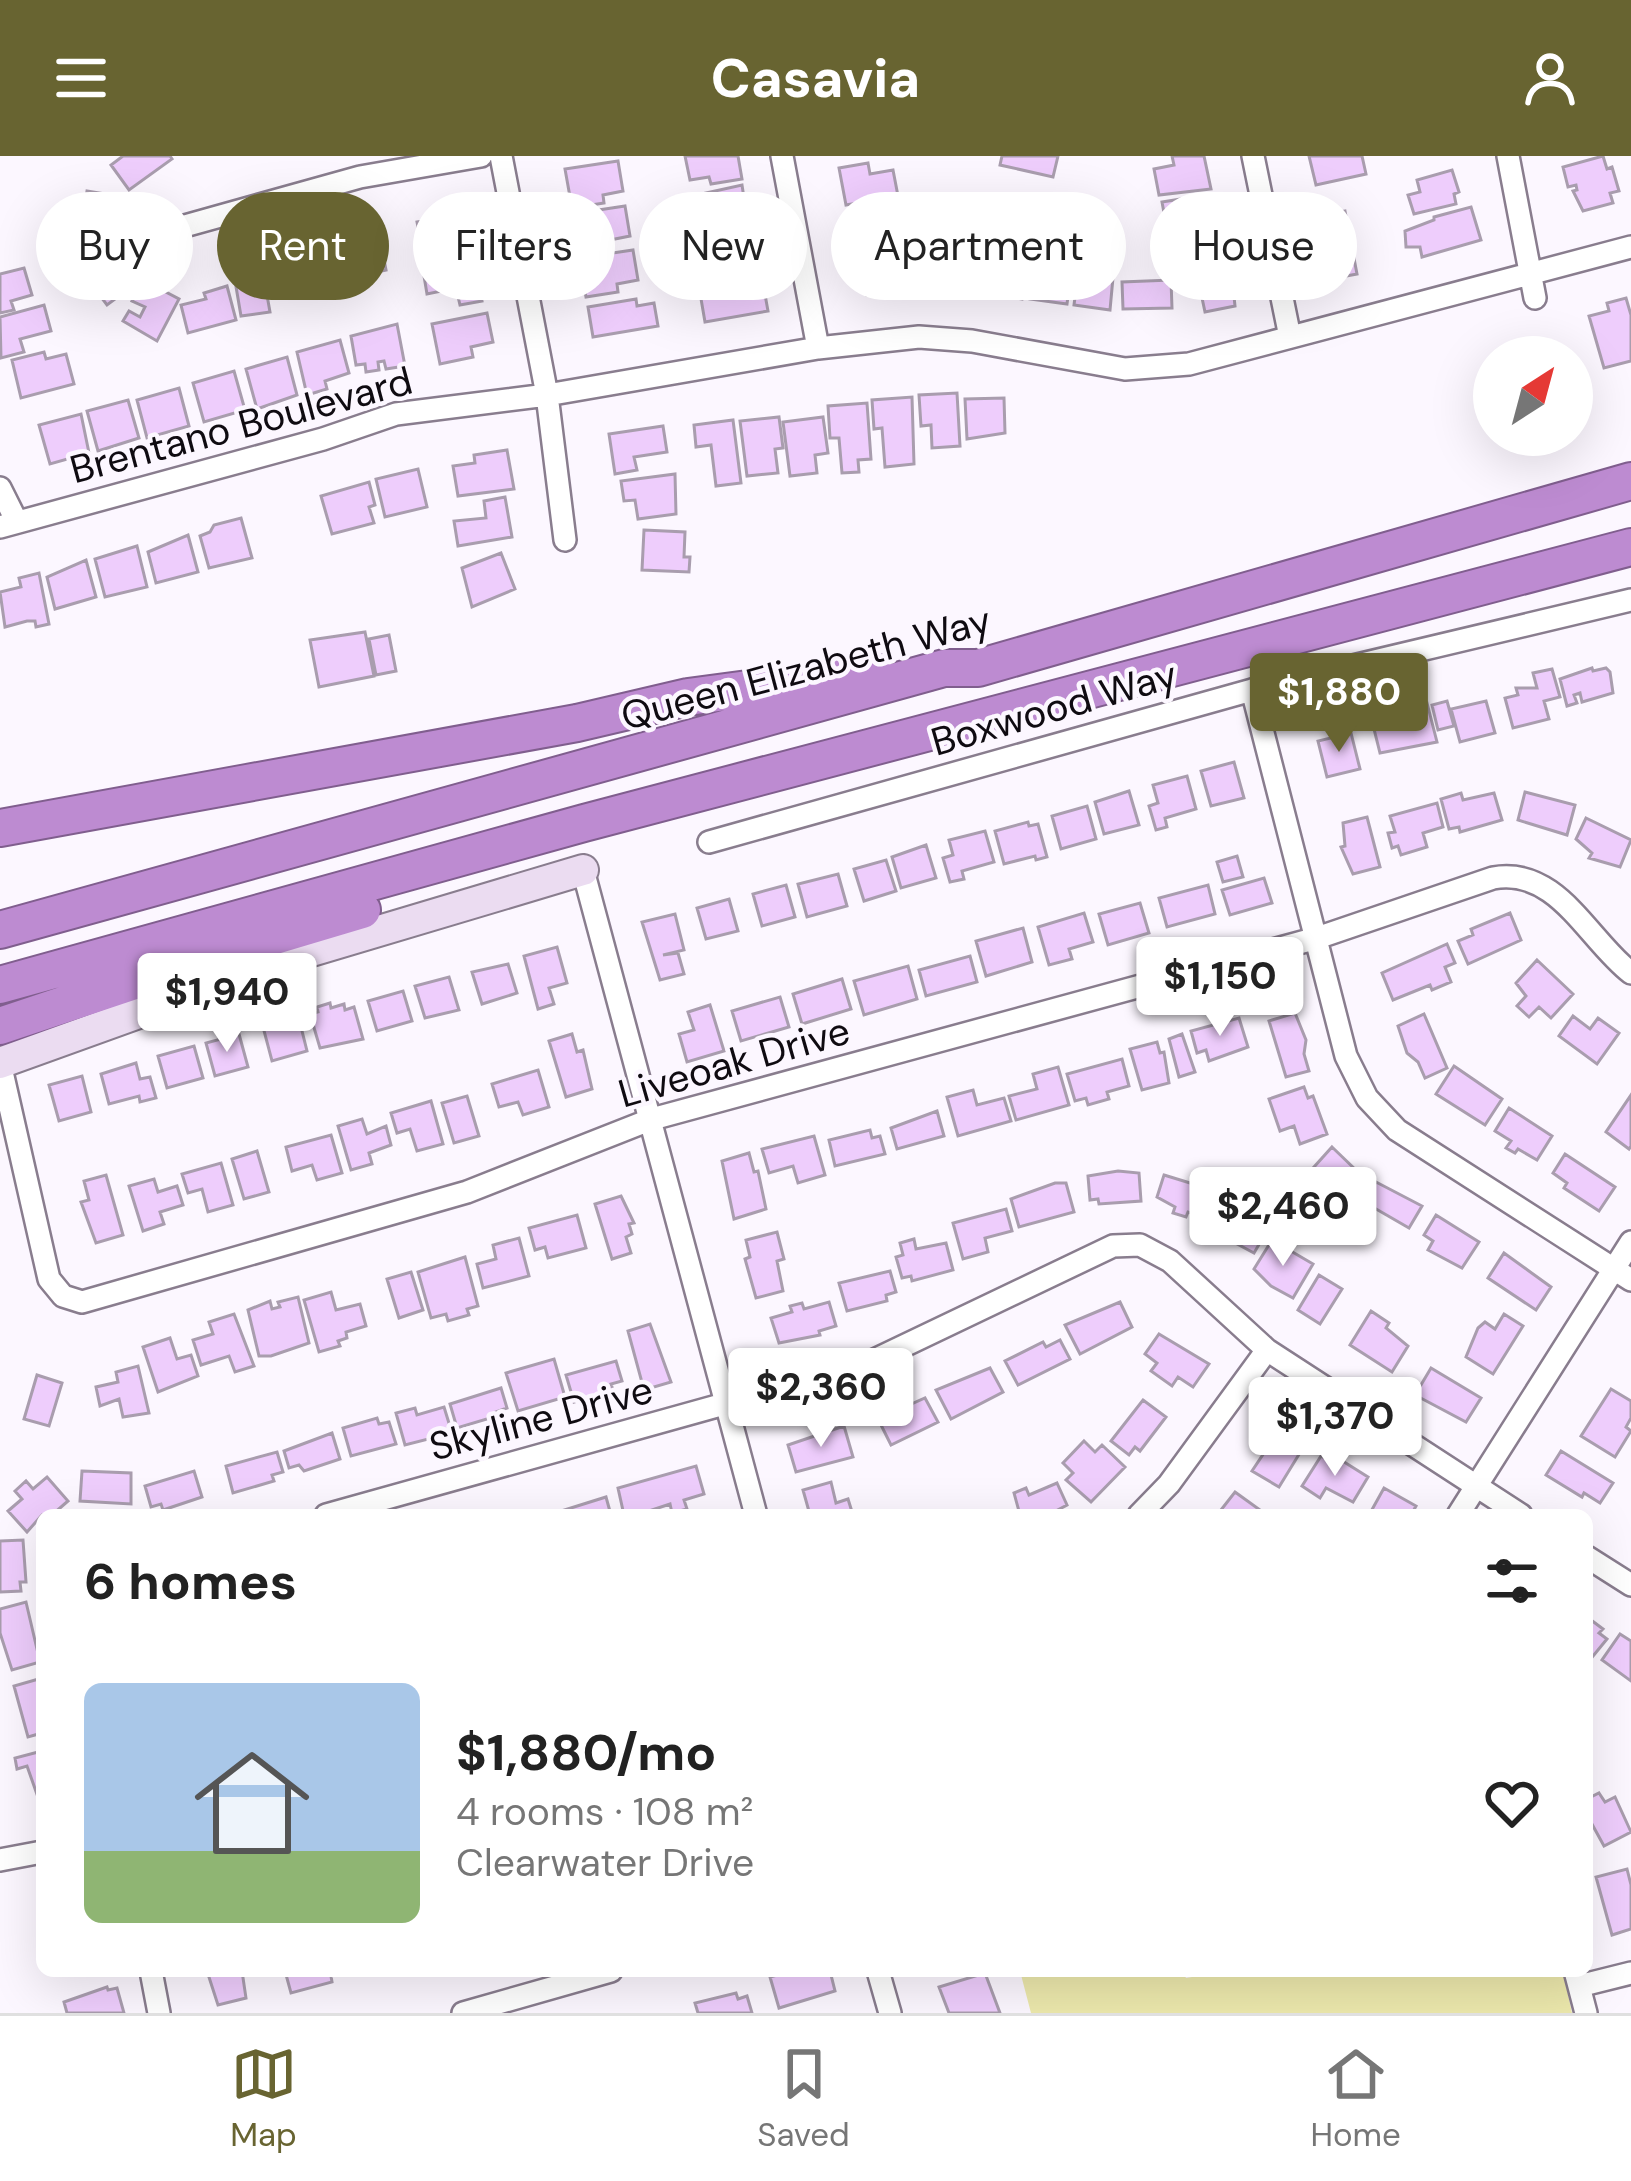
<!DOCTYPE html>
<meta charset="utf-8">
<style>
body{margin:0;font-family:"DM Sans",sans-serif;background:#f2f2f2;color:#222;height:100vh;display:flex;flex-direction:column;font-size:45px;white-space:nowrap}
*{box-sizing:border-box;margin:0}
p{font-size:39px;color:#767676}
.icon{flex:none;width:66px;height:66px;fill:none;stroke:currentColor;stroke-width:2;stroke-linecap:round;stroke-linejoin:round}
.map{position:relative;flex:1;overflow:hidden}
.drawer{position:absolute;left:36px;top:1353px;width:1557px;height:468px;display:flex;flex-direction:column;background:#fff;border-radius:18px;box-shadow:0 12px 48px #0002}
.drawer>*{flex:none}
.banner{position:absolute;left:36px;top:36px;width:1560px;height:108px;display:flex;gap:24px}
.needle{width:78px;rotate:36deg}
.controls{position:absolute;left:1473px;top:180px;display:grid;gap:24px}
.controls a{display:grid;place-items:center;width:120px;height:120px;border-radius:50%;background:#fff;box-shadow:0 12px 48px #0002;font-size:60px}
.price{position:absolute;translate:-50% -102px;padding:0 27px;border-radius:12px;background:#fff;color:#222;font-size:39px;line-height:78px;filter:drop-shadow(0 3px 6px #0008)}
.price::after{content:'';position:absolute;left:50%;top:72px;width:36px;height:27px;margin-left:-18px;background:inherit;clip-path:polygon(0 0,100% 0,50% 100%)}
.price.on{background:#686431;color:#fff}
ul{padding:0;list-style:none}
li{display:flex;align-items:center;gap:36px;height:300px;padding:0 48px}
li span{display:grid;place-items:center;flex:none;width:336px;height:240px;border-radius:18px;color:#555}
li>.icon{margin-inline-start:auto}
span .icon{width:144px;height:144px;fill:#fffc;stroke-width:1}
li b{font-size:51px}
h2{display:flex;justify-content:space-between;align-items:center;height:144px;padding:0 48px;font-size:51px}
.pill{padding:0 42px;border-radius:54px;background:#fff;box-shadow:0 12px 48px #0002;font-size:42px;line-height:108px}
.pill.on{background:#686431;color:#fff}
header{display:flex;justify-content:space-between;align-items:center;height:156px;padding:0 48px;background:#686431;color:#fff;font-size:54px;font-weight:800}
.tabs{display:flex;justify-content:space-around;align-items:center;height:168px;border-top:3px solid #e0e0e0;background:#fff;font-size:33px;color:#767676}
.tabs a{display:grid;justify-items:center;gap:6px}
.tabs .on{color:#686431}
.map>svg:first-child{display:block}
.green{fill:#ece8ac}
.building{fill:#eecdfc;stroke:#a99dae;stroke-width:3}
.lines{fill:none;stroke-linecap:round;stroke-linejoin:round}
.minor-casing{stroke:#897d8e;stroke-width:26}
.secondary-casing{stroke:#897d8e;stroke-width:34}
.motorway-casing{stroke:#805e8e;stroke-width:40}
.minor{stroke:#fff;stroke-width:21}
.secondary{stroke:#ebdcf1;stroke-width:30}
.motorway{stroke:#bd8bd1;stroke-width:36}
.labels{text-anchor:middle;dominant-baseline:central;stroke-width:9;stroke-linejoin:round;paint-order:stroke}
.street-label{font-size:39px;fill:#0f0b11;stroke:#fcf7ff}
</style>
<header><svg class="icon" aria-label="menu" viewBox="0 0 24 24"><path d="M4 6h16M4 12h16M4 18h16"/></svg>Casavia<svg class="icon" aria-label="person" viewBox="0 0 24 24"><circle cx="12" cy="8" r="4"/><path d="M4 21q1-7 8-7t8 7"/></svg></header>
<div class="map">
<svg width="1631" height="1857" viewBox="0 0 1631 1857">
<rect width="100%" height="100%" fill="#fcf7ff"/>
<path class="green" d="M1020 1815H1182L1186 1822 1228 1815H1563L1572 1857H1031Z"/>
<path class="building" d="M123 0H170L172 3 129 34 111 9Z
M685 0H738L742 23 711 28 709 21 690 24Z
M1002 0H1058L1053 21 1000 9Z
M1172 0H1204L1211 33 1159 39 1154 13 1174 9Z
M1309 0H1362L1366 18 1316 29Z
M1603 0 1607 13 1612 11 1619 35 1610 37 1613 47 1583 55 1573 35 1577 34 1576 29 1568 31 1563 11Z
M618 5 623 35 603 39 604 47 572 52 565 13Z
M868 7 870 18 893 14 898 40 846 49 839 12Z
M1452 14 1459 36 1454 38 1456 48 1414 58 1408 39 1420 36 1417 24Z
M742 29 748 68 716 74 715 65 683 70 679 43Z
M87 35 117 40 106 81 80 77Z
M1212 38 1220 78 1199 82 1195 66 1167 73 1162 46Z
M625 50 630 80 610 84 611 91 579 97 572 58Z
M878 51 879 58 903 54 908 84 854 93 848 56Z
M1471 51 1481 84 1422 101 1420 91H1406L1405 75 1434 64V61Z
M1345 55 1357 118 1330 123 1317 60Z
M451 60 452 67 473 63 478 92 424 102 417 66Z
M749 74 755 113 724 118 722 110 703 113 698 83Z
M959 80 986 83 979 136 940 131 951 81Z
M380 82 386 114 362 119 363 126 344 130 338 102 355 99 353 87Z
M1003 86 1030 90 1022 143 984 137 989 107 1000 109Z
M330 89 336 117 296 126 299 140 290 142 283 98Z
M1049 92 1074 96 1067 148 1030 143 1036 96 1048 98Z
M105 94 119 113 125 109 138 126 107 149 80 113Z
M633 94 638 124 617 128 618 136 586 141 579 102Z
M1089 97 1115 100 1110 154 1074 149 1078 118 1086 119Z
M879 101 881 109 911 104 915 131 867 139 863 104Z
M1230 102 1235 150 1205 156 1195 109Z
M474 104 482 145 460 149 456 132 427 138 423 114Z
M278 106 282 125 265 128 270 156 241 160 233 113Z
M24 112 32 139 11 145 14 154 0 157V118Z
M143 124 179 143 157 185 123 165 129 155 140 161 145 151 132 145Z
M1171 124 1172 152 1123 153 1122 126Z
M746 129 748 136 764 133 768 155 705 166 700 137Z
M227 130 236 164 188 177 181 149 206 143 204 137Z
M1626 142 1631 159V205L1604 212 1589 160 1609 155 1607 147Z
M636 143 637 150 654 147 658 170 593 181 588 151Z
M44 149 51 175 20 183 24 196 1 202 0 161Z
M487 157 493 186 471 191 473 201 440 208 432 168Z
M397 168 405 210 386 213 384 205 378 206 379 214 366 216 365 208 356 209 351 180Z
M340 184 349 217 325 225 327 233 307 239 297 196Z
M44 196 46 203 66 198 74 228 21 242 12 204Z
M287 201 297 239 257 253 246 213Z
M234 215 245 254 204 266 193 227Z
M179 232 189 270 147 282 137 244Z
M957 237 960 290 932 292 931 269 921 270 919 239Z
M912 241 914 308 885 311 882 272 874 273 872 244Z
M1004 242 1005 277 967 283 965 243Z
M128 244 139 282 98 295 87 255Z
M867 247 871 303 858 304 859 316 842 317 839 282H830L828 250Z
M81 258 89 297 50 308 39 269Z
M779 261 783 292 775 293 778 317 747 320 740 265Z
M823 261 828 297 815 299 817 317 790 320 783 266Z
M733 264 741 327 716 330 711 289 696 291 694 269Z
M663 270 667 296 634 301 637 314 615 318 609 278Z
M507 294 514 333 458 340 453 310 475 307 474 299Z
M418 313 427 351 385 361 376 323Z
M675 318 676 358 638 363 635 344 624 345 621 325Z
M369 326 375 349 369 351 374 367 332 378 321 340Z
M505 341 512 381 458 390 454 365 486 362 484 345Z
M241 362 252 402 209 412 200 380 210 376 214 369Z
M644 374 685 376 684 401H690L689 416 642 414Z
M188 379 198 416 156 427 148 396Z
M137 390 147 431 105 441 95 403Z
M501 397 515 433 472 451 462 412Z
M86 404 96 441 55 453 47 421Z
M39 417 49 468 36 471 35 465H27L5 471 0 436 21 431 19 422Z
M365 476 374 520 319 531 310 484Z
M389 479 396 515 376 519 369 483Z
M1592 512 1593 515 1606 512 1610 516 1613 537 1582 546 1580 537 1574 539 1577 547 1567 550 1560 523Z
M1552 513 1560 541 1544 545 1549 563 1513 572 1505 542 1518 539 1516 532H1537L1533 517Z
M1447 545 1454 570 1438 574 1432 549Z
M1486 545 1495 577 1460 586 1451 553Z
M1427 547 1437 586 1380 597 1374 573 1387 569 1386 564 1396 561 1397 566 1404 565 1401 553Z
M1351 577 1360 613 1327 621 1318 585Z
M1234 606 1244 642 1211 650 1201 615Z
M1187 620 1196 653 1165 662 1167 671 1156 674 1149 650 1158 647 1153 629Z
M1129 635 1139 669 1104 678 1095 646Z
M1525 636 1575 649 1567 679 1518 664Z
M1461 637 1463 644 1494 637 1502 664 1460 676 1459 671 1449 673 1441 643Z
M1437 647 1443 671 1423 677 1427 691 1401 699 1398 690 1392 692 1388 677 1395 676 1390 660Z
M1087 650 1096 683 1061 693 1052 660Z
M1367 661 1380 711 1353 718 1341 691 1345 690 1343 667Z
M1586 662 1631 684 1620 711 1589 702 1592 697 1576 683Z
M1028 666 1029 670 1038 668 1047 701 1036 704 1035 700 1004 708 995 675Z
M985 675 994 706 962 715 964 723 950 726 943 702 953 699 949 684Z
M926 689 936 722 901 732 892 701Z
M1237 700 1243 721 1223 726 1217 706Z
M886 704 896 735 864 745 854 713Z
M838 718 847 750 807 761 798 728Z
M1264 722 1272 747 1230 759 1222 734Z
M786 729 795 761 762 770 753 738Z
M1208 729 1215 758 1167 771 1159 742Z
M729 743 738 775 706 783 697 752Z
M1140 747 1149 777 1108 789 1099 758Z
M1084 757 1093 786 1069 793 1072 803 1049 809 1038 771Z
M1510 757 1521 784 1468 808 1458 785 1473 779 1471 773Z
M675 758 684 794 663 799 678 797 684 818 660 824 642 766Z
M1023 772 1032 806 986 820 976 785Z
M1447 788 1455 807 1445 811 1451 826 1432 834 1430 829 1393 844 1382 817Z
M557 791 567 827 549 832 554 848 538 853 524 800Z
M970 800 977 826 926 840 919 814Z
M1537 804 1573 838 1551 862 1539 851 1529 861 1517 850 1526 840 1516 827Z
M508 808 517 837 482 848 472 816Z
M908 810 917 843 864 859 854 825Z
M449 821 459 854 425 862 415 830Z
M842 823 851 853 802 868 793 838Z
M403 835 412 865 377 875 368 845Z
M780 841 789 871 741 885 732 855Z
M330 847 331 852 344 848 345 854 354 851 363 883 320 892 310 858 318 856 317 851Z
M710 849 724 895 687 906 679 878 694 874 688 856Z
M1295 857 1306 884 1304 898 1309 915 1286 921 1269 865Z
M1424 858 1447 912 1425 922 1418 906 1407 897 1398 870Z
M1573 860 1590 873 1598 862 1619 877 1597 908 1559 880Z
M1239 862 1248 891 1209 905 1206 894 1197 897 1191 875Z
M299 863 307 895 272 905 263 871Z
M239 878 248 911 215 920 206 887Z
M572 878 577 896 583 894 592 933 566 941 549 885Z
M1182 878 1195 916 1179 921 1169 883Z
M1157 886 1160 897 1164 896 1169 927 1142 934 1130 893Z
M194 890 203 922 167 932 158 900Z
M1122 903 1129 930 1107 936 1109 943 1088 949 1086 942 1075 945 1067 918Z
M136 907 140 923 150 921 156 942 140 946 139 940 109 948 101 918Z
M1454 910 1502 943 1485 969 1436 938Z
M1058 911 1069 949 1016 964 1009 940 1037 933 1033 918Z
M538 914 549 951 523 959 518 946 499 951 492 928Z
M82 920 91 956 59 965 49 929Z
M1304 931 1308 942 1313 940 1327 978 1300 988 1294 970 1280 975 1269 943Z
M973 934 977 949 1004 942 1011 965 958 980 947 941Z
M1631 939V990L1629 993 1606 976Z
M467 940 479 980 454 987 442 947Z
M431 945 443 988 417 995 410 973 397 977 391 957Z
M1509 952 1552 980 1537 1004 1518 993 1515 997 1506 992 1511 985 1495 975Z
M937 955 944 980 897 993 891 972Z
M362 963 367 978 386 970 391 989 369 997 372 1008 351 1014 338 970Z
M870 974 872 982 880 980 885 998 835 1010 829 984Z
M331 979 342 1017 317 1024 312 1009 292 1015 286 991Z
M814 980 825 1019 798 1027 793 1010 769 1017 762 993Z
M1332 991 1360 1018 1356 1022 1363 1029 1348 1045 1314 1011Z
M257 995 269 1036 244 1043 232 1003Z
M749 997 754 1016 758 1015 766 1053 734 1063 722 1005Z
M1565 998 1615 1031 1599 1055 1564 1032 1567 1027 1553 1017Z
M221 1007 233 1049 208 1056 202 1033 188 1037 182 1018Z
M1118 1015 1139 1017 1141 1045 1099 1048 1098 1043 1090 1044 1088 1020Z
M106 1019 123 1079 96 1087 81 1046 89 1044 84 1025Z
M1164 1019 1213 1034 1205 1061 1188 1056 1186 1061 1173 1057 1175 1051 1157 1041Z
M154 1023 158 1036 177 1030 183 1049 160 1056 164 1068 143 1075 129 1030Z
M1376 1026 1422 1050 1409 1072 1364 1046Z
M1055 1027H1066L1074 1056 1019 1071 1011 1043Z
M621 1040 634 1067 629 1068 632 1078 626 1081 631 1097 612 1103 595 1048Z
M1224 1047 1268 1073 1254 1097 1228 1083 1211 1068Z
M1006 1053 1012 1075 985 1082 988 1096 963 1103 953 1067Z
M577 1059 586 1092 548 1102 545 1091 535 1094 529 1072Z
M1436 1059 1479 1086 1462 1112 1428 1094 1433 1085 1424 1079Z
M777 1076 784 1103 777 1105 783 1135 756 1142 745 1103 750 1101 746 1084Z
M519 1082 529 1120 483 1132 477 1108 496 1103 493 1089Z
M914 1083 916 1093 946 1087 953 1114 912 1125 911 1120 902 1122 896 1101 903 1099 900 1087Z
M1272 1084 1313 1108 1293 1142 1271 1130 1254 1113Z
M1504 1097 1551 1131 1536 1154 1488 1122Z
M465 1101 478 1150 467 1153 469 1159 448 1165 446 1158 431 1162 418 1116Z
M890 1115 896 1136 886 1139 887 1145 847 1155 839 1127Z
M411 1116 423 1154 399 1162 387 1123Z
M1319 1119 1342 1133 1320 1168 1298 1154Z
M331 1136 336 1154 360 1148 366 1170 346 1176 347 1182 338 1185 340 1190 319 1196 304 1144Z
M298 1141 309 1187 271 1200H259L248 1154 270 1145 272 1153 280 1151 278 1146Z
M829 1146 836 1170 819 1175 820 1179 779 1187 771 1162 792 1156 790 1150 802 1147 804 1153Z
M1120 1146 1132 1171 1080 1198 1065 1169Z
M1371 1155 1389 1167 1386 1172 1408 1190 1392 1216 1350 1189Z
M234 1158 254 1210 235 1216 229 1200 201 1209 193 1184 213 1178 209 1166Z
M1504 1158 1523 1170 1493 1218 1466 1201 1478 1172 1485 1166 1495 1173Z
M650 1168 671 1226 644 1234 628 1175Z
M1159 1178 1209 1208 1193 1231 1178 1221 1172 1230 1151 1215 1157 1207 1145 1198Z
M170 1182 177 1203 191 1199 198 1220 158 1236 143 1191Z
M1060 1184 1070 1203 1018 1229 1005 1205 1043 1186 1046 1191Z
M554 1203 565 1241 518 1255 506 1217Z
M616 1205 622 1225 611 1228 613 1234 574 1246 566 1219Z
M138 1210 149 1257 123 1261 119 1243 100 1250 96 1231 118 1226 116 1216Z
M990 1212 1003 1236 951 1263 936 1234Z
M1431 1212 1481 1242 1466 1266 1415 1239Z
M37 1219 62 1227 49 1270 24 1263Z
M501 1232 507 1252 496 1256 497 1260 457 1272 450 1248Z
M1611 1233 1631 1245V1262L1626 1271 1631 1275 1615 1301 1581 1280Z
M925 1242 938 1266 891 1289 880 1267 889 1263 887 1259Z
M1143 1244 1166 1261 1140 1295 1135 1291 1129 1299 1111 1285Z
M444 1251 452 1277 405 1289 396 1257 415 1252 417 1259Z
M377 1262 379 1268 389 1266 396 1288 351 1300 343 1272Z
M1284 1267 1309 1282 1279 1331 1252 1315Z
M844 1270 853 1301 796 1316 788 1289Z
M332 1277 340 1303 304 1315 299 1309 289 1312 284 1295Z
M1084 1285 1095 1296 1102 1289 1125 1311 1091 1346 1066 1324 1073 1317 1063 1307Z
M1561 1295 1613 1327 1600 1347 1584 1337 1582 1341 1546 1319Z
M277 1296 283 1316 272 1319 274 1325 233 1337 226 1310Z
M1333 1299 1368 1321 1353 1346 1326 1332 1320 1342 1302 1330 1321 1300 1330 1305Z
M696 1310 704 1338 684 1344 687 1353 672 1357 670 1348 637 1359H624L618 1332Z
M82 1315 131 1317V1348L80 1345Z
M194 1315 202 1341 163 1354 161 1348 151 1351 145 1330Z
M47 1321 68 1345 52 1359H42L27 1376 8 1355 22 1343 15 1335 26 1325 33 1333Z
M831 1326 836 1347 848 1343 853 1359H810L803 1334Z
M1057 1327 1067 1349 1048 1359H1020L1014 1337 1026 1332 1029 1339Z
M1384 1332 1416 1350 1411 1359H1369Z
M1235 1336 1260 1354 1256 1359H1217Z
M606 1341 611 1359H559L558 1356Z
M23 1384 26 1426H20L21 1435 0 1436V1385Z
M26 1446 40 1506 12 1514 0 1477V1453Z
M1587 1461 1603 1473 1599 1477 1607 1483 1589 1505Z
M1620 1478 1631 1485V1525L1602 1504Z
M42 1522V1577L28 1581 14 1530Z
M42 1595V1643L39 1644 27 1610 17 1613 15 1602Z
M1599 1637 1605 1646 1615 1641 1631 1676 1604 1690 1587 1659V1643Z
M1627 1713 1631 1729V1773L1612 1779 1596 1721Z
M207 1815H242L246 1842 218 1849Z
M285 1815H340V1817L331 1820 332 1826 291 1837Z
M792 1815H830L835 1835 779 1852 770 1821Z
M985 1817 1000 1857H949L939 1831Z
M107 1831 108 1834 117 1832 124 1857H67L64 1846Z
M736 1837 738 1843 747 1840 752 1857H698L695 1847Z"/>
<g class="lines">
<g class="minor-casing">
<path id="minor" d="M501 0 547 239 565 384
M782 0 818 192
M1253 0 1290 181
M1508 0 1535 142
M181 71 360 21 481 0
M0 332 17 366
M0 371 323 283 396 258 547 239 818 192 919 181 972 185 1125 213 1189 208 1631 91
M1252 534 1346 900 1367 942 1397 974 1631 1124
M709 686 1252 534 1631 444
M583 714 756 1359
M0 907 49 1123 63 1140 82 1146 467 1036 652 963 1317 782 1493 722C1557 710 1588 784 1631 817
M326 1359 864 1209 1113 1090 1140 1089 1170 1105 1267 1194 1521 1359
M1139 1359 1169 1328 1267 1194
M1458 1359 1631 1086
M1587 1401 1631 1429
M0 1704 42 1696
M151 1815 159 1857
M878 1815 890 1857
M1575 1815 1586 1857
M1579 1830 1631 1817
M463 1857 611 1815"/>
</g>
<g class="secondary-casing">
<path id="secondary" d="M0 907 305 797 583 714"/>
</g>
<g class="motorway-casing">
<path id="motorway" d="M0 672 577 567 688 541 875 516
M0 774 944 512H978L1631 325
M0 829 584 667 1631 391
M0 870 215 798 362 754"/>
</g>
<use href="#minor" class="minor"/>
<use href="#secondary" class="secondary"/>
<use href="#motorway" class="motorway"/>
</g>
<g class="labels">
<g class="street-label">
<text transform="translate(241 269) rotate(-15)">Brentano Boulevard</text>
<text transform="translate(806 512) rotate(-15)">Queen Elizabeth Way</text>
<text transform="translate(1054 552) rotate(-16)">Boxwood Way</text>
<text transform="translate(734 906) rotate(-16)">Liveoak Drive</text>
<text transform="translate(541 1262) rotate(-15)">Skyline Drive</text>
</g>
</g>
</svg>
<div class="controls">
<a><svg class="needle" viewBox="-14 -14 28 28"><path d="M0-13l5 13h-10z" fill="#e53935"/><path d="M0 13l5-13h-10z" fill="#767676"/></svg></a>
</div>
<b class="price on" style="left:1339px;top:599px">$1,880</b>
<b class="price" style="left:1220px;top:883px">$1,150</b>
<b class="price" style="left:227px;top:899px">$1,940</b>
<b class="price" style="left:1283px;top:1113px">$2,460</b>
<b class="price" style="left:821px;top:1294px">$2,360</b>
<b class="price" style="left:1335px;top:1323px">$1,370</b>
<div class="banner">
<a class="pill">Buy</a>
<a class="pill on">Rent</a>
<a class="pill">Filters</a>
<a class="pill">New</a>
<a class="pill">Apartment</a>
<a class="pill">House</a>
</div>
<section class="drawer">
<h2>6 homes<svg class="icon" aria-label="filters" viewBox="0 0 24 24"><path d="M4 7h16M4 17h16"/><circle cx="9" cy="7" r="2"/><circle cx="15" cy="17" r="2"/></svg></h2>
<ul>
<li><span style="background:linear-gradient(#a9c7e8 70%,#8fb573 0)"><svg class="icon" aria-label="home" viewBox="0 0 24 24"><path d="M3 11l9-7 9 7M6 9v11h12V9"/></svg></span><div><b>$1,880/mo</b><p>4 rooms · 108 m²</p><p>Clearwater Drive</p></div><svg class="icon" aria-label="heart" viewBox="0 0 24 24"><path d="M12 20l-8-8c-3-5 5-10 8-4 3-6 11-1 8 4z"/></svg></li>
</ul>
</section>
</div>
<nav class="tabs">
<a class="on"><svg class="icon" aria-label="map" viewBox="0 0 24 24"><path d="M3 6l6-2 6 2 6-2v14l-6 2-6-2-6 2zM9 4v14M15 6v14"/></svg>Map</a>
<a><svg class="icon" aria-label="saved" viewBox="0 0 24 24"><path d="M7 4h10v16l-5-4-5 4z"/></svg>Saved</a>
<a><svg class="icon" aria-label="home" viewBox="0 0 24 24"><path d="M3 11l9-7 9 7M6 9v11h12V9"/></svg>Home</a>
</nav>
